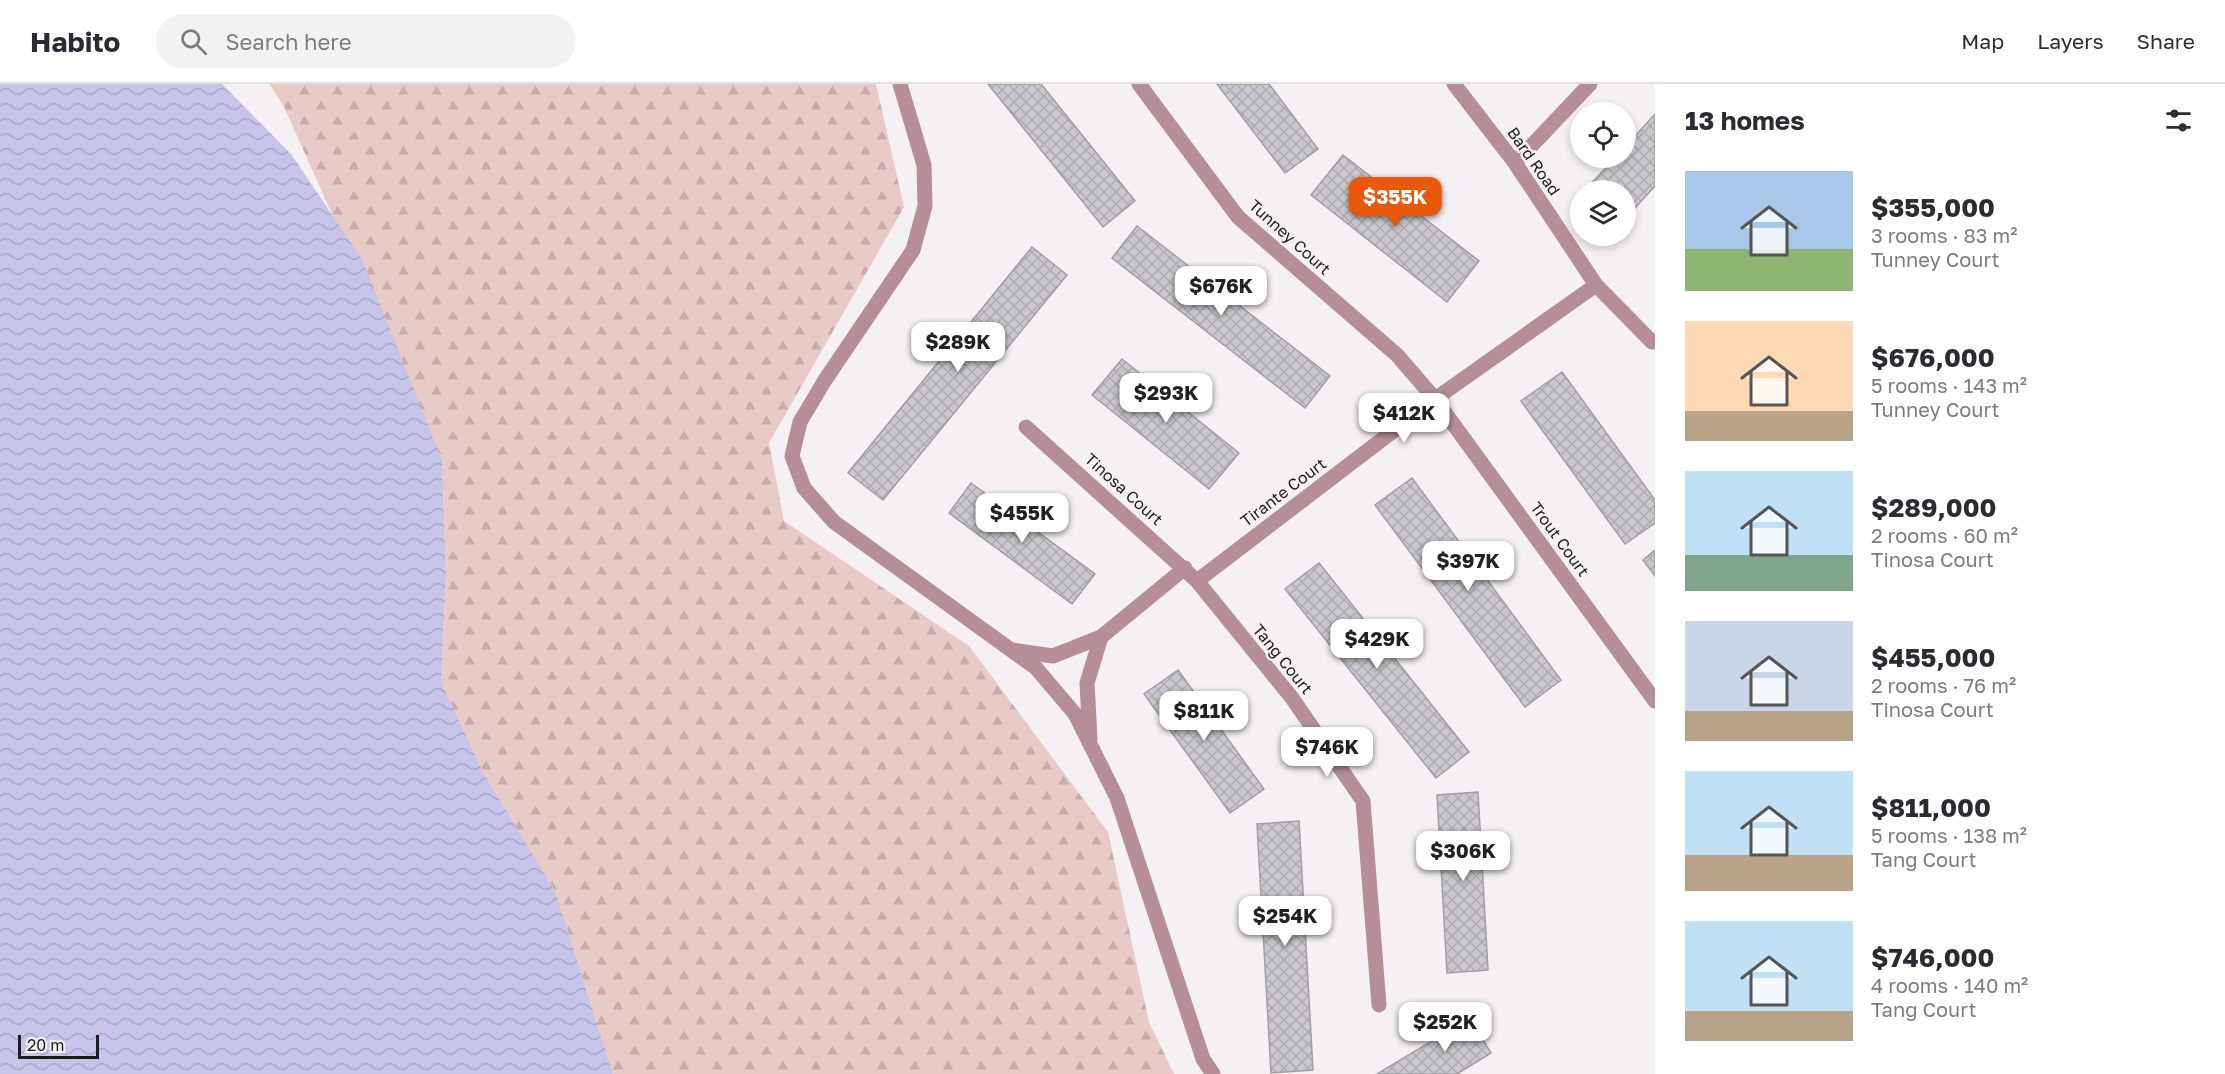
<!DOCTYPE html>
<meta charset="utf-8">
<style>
body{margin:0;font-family:"Golos Text",sans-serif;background:#f2f2f3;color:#2b2b33;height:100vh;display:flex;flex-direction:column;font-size:22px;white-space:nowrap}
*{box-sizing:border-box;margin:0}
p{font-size:20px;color:#7c7c81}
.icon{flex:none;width:33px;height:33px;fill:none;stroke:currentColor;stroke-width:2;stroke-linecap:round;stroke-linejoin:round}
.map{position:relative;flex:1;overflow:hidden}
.panel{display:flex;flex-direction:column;background:#fff;width:570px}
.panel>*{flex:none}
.fabs{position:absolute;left:1570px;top:18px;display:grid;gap:12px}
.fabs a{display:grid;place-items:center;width:66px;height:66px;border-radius:50%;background:#fff;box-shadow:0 3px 9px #0003;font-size:30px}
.scale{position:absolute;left:18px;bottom:15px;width:81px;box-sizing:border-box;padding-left:6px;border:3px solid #1e1c1d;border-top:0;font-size:16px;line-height:21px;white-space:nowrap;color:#1e1c1d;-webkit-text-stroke:4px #f4f0f3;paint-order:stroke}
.price{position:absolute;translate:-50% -51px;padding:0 14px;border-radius:12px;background:#fff;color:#222;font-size:20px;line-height:39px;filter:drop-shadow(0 2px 3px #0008)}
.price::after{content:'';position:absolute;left:50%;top:36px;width:18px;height:14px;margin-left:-9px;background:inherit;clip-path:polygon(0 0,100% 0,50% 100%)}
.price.on{background:#ea580c;color:#fff}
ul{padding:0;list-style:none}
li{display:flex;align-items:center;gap:18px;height:150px;padding:0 30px}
li span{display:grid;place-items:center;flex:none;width:168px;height:120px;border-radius:0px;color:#555}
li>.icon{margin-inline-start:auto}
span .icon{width:72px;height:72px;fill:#fffc;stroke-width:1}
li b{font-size:26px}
h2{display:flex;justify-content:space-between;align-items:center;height:72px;padding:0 30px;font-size:26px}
header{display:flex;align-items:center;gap:36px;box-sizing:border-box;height:84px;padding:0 30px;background:#fff;border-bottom:2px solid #e1e1e2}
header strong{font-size:28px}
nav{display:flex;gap:33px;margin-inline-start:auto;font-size:21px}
.search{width:420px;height:54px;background:#f2f2f3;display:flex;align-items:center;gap:15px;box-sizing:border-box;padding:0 21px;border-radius:33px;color:#7c7c81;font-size:22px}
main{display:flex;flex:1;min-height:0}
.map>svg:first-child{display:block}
.forest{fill:url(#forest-firs)}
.water{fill:url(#water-waves)}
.building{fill:url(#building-cross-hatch);stroke:#a19ea2;stroke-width:1.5}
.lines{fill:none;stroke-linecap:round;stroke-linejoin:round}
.minor{stroke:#b68e98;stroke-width:15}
.labels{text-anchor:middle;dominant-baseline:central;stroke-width:5;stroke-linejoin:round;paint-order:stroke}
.street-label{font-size:16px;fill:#1e1c1d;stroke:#f4f0f3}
</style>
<header>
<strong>Habito</strong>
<div class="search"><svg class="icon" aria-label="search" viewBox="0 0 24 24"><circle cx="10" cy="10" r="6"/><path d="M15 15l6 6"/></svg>Search here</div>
<nav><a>Map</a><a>Layers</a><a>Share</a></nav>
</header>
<main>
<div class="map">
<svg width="1655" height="990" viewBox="0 0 1655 990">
<defs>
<pattern id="forest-firs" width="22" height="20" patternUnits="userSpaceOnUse" patternTransform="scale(1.5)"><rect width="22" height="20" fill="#e8cac7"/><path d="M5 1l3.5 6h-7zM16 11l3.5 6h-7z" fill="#c7adaa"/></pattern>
<pattern id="water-waves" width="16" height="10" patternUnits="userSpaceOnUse" patternTransform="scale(1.5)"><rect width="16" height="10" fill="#c7c4ea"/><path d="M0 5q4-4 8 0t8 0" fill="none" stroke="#aaa8c8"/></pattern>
<pattern id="building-cross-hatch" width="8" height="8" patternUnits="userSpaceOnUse" patternTransform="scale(1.5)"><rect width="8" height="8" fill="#cac8cc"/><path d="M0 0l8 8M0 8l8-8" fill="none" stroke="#adabaf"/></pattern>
</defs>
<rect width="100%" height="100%" fill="#f4f0f3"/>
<path class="forest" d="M270 0H876L904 123 769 359 784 437 969 562 1108 748 1149 938 1174 990H613L555 807 486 695 441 598 446 491 442 375 284 23Z"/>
<path class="water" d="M0 0H222L291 70 362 175 442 376 446 491 441 598 485 692 555 807 613 990H0Z"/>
<path class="building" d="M988 0H1041L1135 117 1103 143Z
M1217 0H1269L1318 65 1285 89Z
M1655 30V102L1626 134V106H1585L1615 74H1626V62Z
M1343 71 1479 177 1447 218 1311 111Z
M1137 142 1330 292 1305 324 1112 174Z
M1032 163 1067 191 883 416 848 389Z
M1122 275 1239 369 1209 405 1092 311Z
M1562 288 1655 416V439L1625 460 1521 317Z
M1412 394 1561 596 1525 623 1375 421Z
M971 399 1095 490 1072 520 949 429Z
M1655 466V492L1643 476Z
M1319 479 1469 668 1436 694 1285 505Z
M1178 586 1264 705 1230 729 1144 610Z
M1478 708 1488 886 1447 889 1437 711Z
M1299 737 1313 986 1271 989 1257 740Z
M1470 934 1491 969 1457 990H1377Z"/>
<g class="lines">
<path class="minor" d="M900 0 924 81 925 122 913 166 825 296 800 338 792 372 804 404 834 438 1036 584 1075 630 1117 714 1203 975 1213 990
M1139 0 1238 133 1397 271 1435 315 1655 617
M1454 0 1515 79 1596 201 1652 258
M1515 79 1590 0
M1026 343 1197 497 1292 614 1363 717 1379 921
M1197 497 1435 315 1596 201
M1012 566 1053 572 1101 553
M1090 655 1087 599 1101 553 1185 484"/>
</g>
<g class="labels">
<g class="street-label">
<text transform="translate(1534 77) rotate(55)">Bard Road</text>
<text transform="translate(1290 153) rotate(42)">Tunney Court</text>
<text transform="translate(1124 405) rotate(42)">Tinosa Court</text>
<text transform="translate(1283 408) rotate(-37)">Tirante Court</text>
<text transform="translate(1560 455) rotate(54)">Trout Court</text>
<text transform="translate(1283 575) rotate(51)">Tang Court</text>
</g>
</g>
</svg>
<div class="fabs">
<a><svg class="icon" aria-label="locate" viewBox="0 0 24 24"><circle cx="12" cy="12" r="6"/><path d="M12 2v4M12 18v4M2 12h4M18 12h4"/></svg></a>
<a><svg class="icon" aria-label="layers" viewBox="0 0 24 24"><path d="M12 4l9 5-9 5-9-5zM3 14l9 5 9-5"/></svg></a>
</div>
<div class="scale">20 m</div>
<b class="price on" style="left:1395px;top:144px">$355K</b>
<b class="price" style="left:1221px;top:233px">$676K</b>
<b class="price" style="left:958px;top:289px">$289K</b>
<b class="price" style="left:1166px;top:340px">$293K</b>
<b class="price" style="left:1404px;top:360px">$412K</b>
<b class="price" style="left:1022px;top:460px">$455K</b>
<b class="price" style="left:1468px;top:508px">$397K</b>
<b class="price" style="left:1377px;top:586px">$429K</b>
<b class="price" style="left:1204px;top:658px">$811K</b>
<b class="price" style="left:1327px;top:694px">$746K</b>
<b class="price" style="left:1463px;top:798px">$306K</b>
<b class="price" style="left:1285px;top:863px">$254K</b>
<b class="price" style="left:1445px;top:969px">$252K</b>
</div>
<section class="panel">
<h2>13 homes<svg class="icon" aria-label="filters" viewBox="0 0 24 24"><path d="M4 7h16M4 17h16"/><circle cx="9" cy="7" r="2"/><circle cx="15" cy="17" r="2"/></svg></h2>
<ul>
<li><span style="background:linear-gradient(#a9c7e8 65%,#8fb573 0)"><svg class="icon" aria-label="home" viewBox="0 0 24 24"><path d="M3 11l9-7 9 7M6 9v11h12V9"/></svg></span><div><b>$355,000</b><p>3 rooms · 83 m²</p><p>Tunney Court</p></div></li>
<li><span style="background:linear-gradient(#ffd9b3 75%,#b9a48a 0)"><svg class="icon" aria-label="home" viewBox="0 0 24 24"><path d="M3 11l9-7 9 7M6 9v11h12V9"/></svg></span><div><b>$676,000</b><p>5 rooms · 143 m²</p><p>Tunney Court</p></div></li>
<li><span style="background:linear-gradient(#bfe0f5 70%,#7fa58c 0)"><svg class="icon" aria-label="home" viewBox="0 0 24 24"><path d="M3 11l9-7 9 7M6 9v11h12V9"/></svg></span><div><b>$289,000</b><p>2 rooms · 60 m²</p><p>Tinosa Court</p></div></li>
<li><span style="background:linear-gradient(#c9d6e8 75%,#b9a48a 0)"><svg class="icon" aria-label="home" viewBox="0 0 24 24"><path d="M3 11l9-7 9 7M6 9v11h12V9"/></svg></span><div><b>$455,000</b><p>2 rooms · 76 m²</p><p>Tinosa Court</p></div></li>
<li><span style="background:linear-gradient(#bfe0f5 70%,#b9a48a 0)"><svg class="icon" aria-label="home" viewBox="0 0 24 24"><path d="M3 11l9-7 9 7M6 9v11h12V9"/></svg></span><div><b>$811,000</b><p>5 rooms · 138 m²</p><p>Tang Court</p></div></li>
<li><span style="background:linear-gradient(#bfe0f5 75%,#b9a48a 0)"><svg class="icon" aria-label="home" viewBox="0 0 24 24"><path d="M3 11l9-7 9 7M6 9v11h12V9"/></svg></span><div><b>$746,000</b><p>4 rooms · 140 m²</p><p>Tang Court</p></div></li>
</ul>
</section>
</main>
